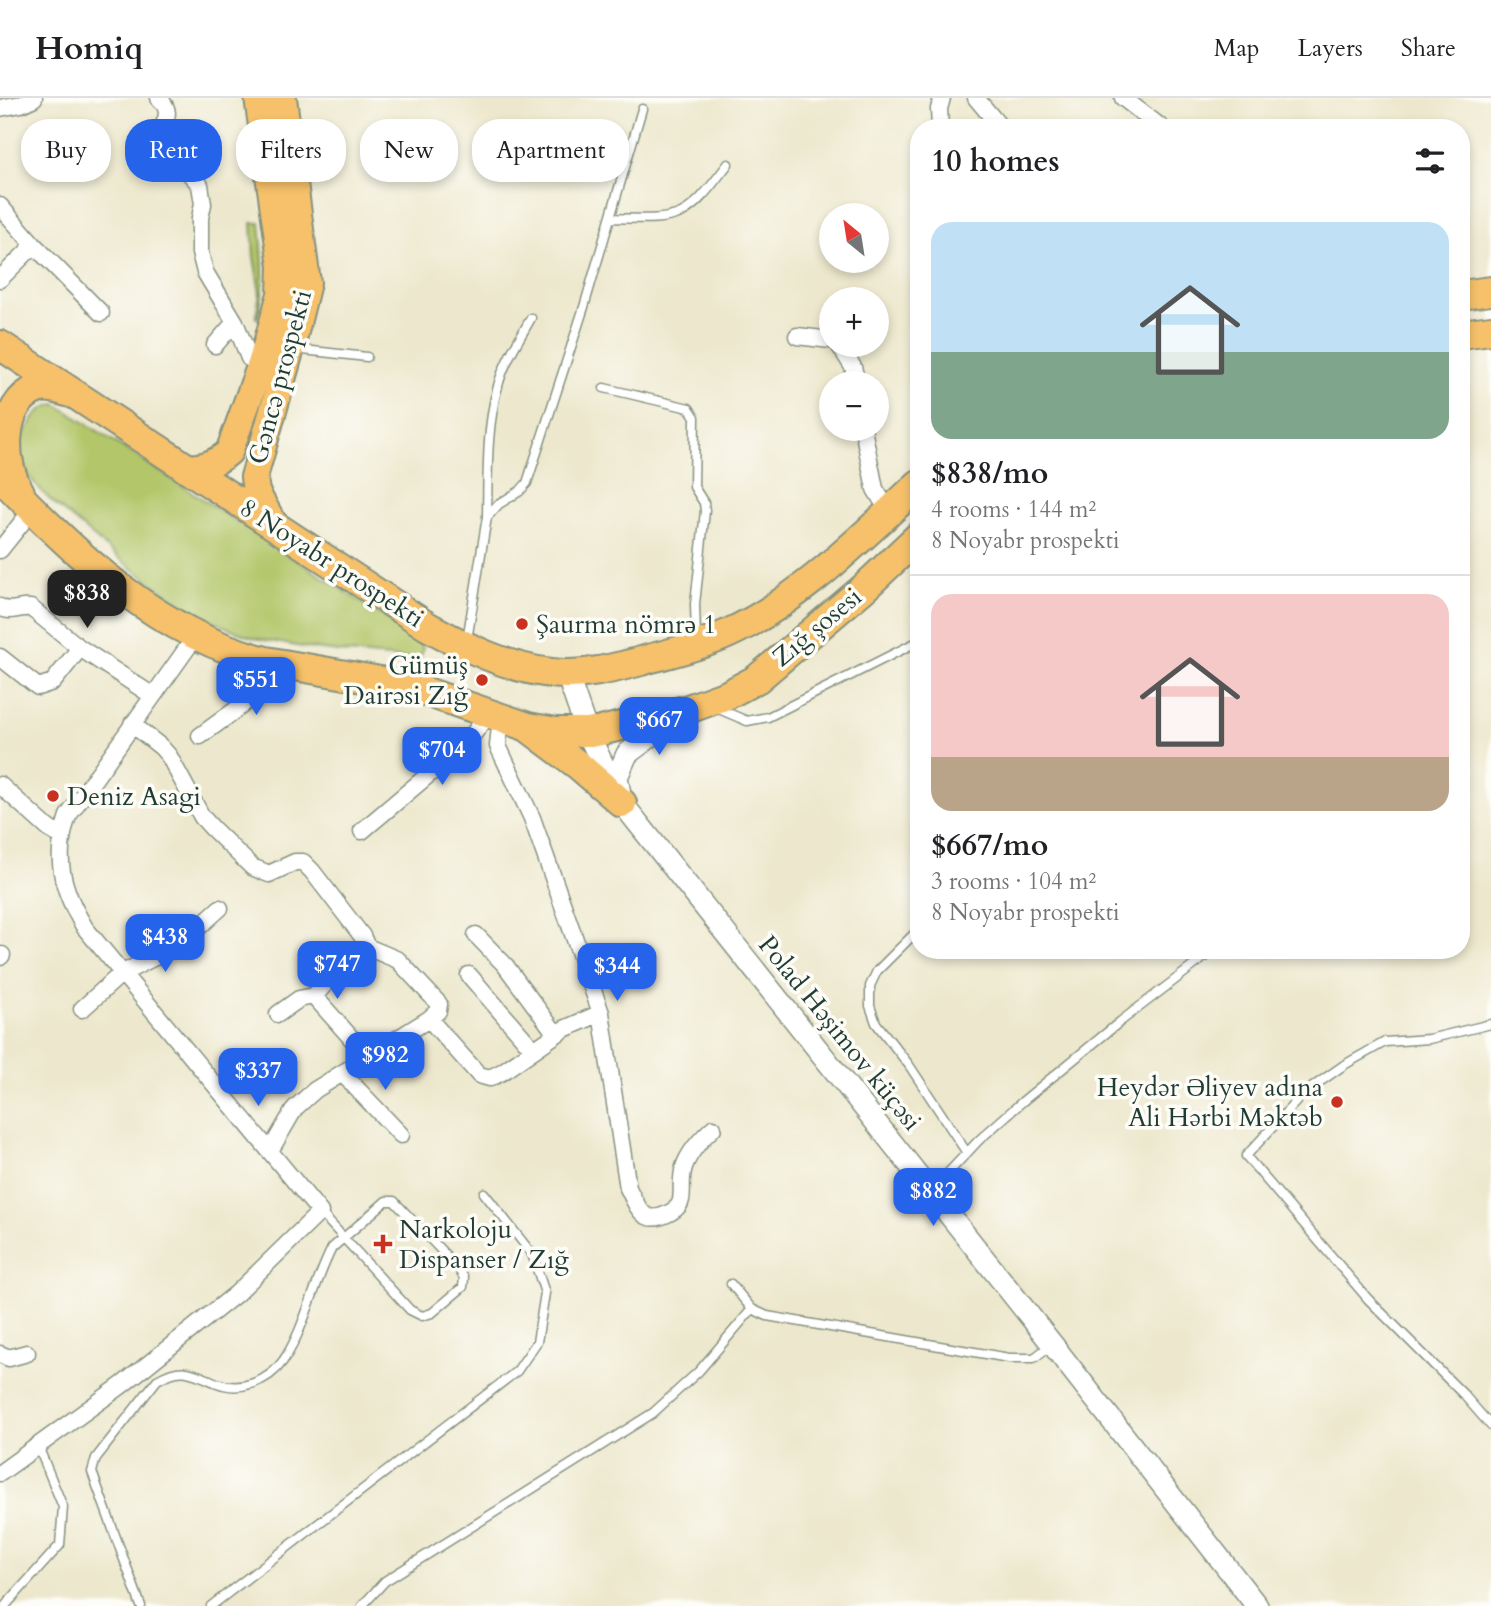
<!DOCTYPE html>
<meta charset="utf-8">
<style>
body{margin:0;font-family:Cardo,serif;background:#f2f2f2;color:#202124;height:100vh;display:flex;flex-direction:column;font-size:26px;white-space:nowrap}
*{box-sizing:border-box;margin:0}
p{font-size:23px;color:#757577}
.icon{flex:none;width:38px;height:38px;fill:none;stroke:currentColor;stroke-width:2;stroke-linecap:round;stroke-linejoin:round}
.map{position:relative;flex:1;overflow:hidden}
.sheet{position:absolute;left:910px;top:21px;width:560px;height:840px;display:flex;flex-direction:column;background:#fff;border-radius:28px;box-shadow:0 4px 10px #0003}
.sheet>*{flex:none}
.hud{position:absolute;left:21px;top:21px;width:665px;height:63px;display:flex;gap:14px}
.needle{width:46px;rotate:330deg}
.buttons{position:absolute;left:819px;top:105px;display:grid;gap:14px}
.buttons a{display:grid;place-items:center;width:70px;height:70px;border-radius:50%;background:#fff;box-shadow:0 4px 10px #0003;font-size:35px}
.price{position:absolute;translate:-50% -60px;padding:0 16px;border-radius:14px;background:#2563eb;color:#fff;font-size:23px;line-height:46px;filter:drop-shadow(0 2px 4px #0008)}
.price::after{content:'';position:absolute;left:50%;top:42px;width:21px;height:16px;margin-left:-10px;background:inherit;clip-path:polygon(0 0,100% 0,50% 100%)}
.price.selected{background:#222;color:#fff}
ul{padding:0;list-style:none}
li{display:grid;align-content:center;gap:14px;height:371px;padding:0 21px}
li+li{border-top:2px solid #e0e0e0}
li span{display:grid;place-items:center;height:217px;border-radius:21px;color:#555}
li>.icon{margin-inline-start:auto}
span .icon{width:126px;height:126px;fill:#fffc;stroke-width:1}
li b{font-size:30px}
h2{display:flex;justify-content:space-between;align-items:center;height:84px;padding:0 21px;font-size:30px}
.pill{padding:0 24px;border-radius:28px;background:#fff;box-shadow:0 4px 10px #0003;font-size:24px;line-height:63px}
.pill.selected{background:#2563eb;color:#fff}
header{display:flex;align-items:center;gap:42px;box-sizing:border-box;height:98px;padding:0 35px;background:#fff;border-bottom:2px solid #e0e0e0}
header strong{font-size:33px}
nav{display:flex;gap:38px;margin-inline-start:auto;font-size:24px}
.map>svg:first-child{display:block}
.green{fill:#b3c669;stroke:#69824e;stroke-width:2}
.lines{fill:none;stroke-linecap:round;stroke-linejoin:round}
.service-casing{stroke:#869280;stroke-width:11}
.minor-casing{stroke:#869280;stroke-width:19}
.tertiary-casing{stroke:#869280;stroke-width:24}
.primary-casing{stroke:#869280;stroke-width:30}
.trunk-casing{stroke:#869280;stroke-width:32}
.service{stroke:#fff;stroke-width:8}
.minor{stroke:#fff;stroke-width:16}
.tertiary{stroke:#fff;stroke-width:21}
.primary{stroke:#f6c16b;stroke-width:26}
.trunk{stroke:#f6c16b;stroke-width:28}
.poi-dot{fill:#c8321e;stroke:#fdfcf7;stroke-width:2.5}
.labels{text-anchor:middle;dominant-baseline:central;stroke-width:7;stroke-linejoin:round;paint-order:stroke}
.street-label{font-size:26px;fill:#1f3d34;stroke:#fdfcf7}
.poi-label{font-size:26px;fill:#1f3d34;stroke:#fdfcf7;text-anchor:start}
</style>
<header>
<strong>Homiq</strong>
<nav><a>Map</a><a>Layers</a><a>Share</a></nav>
</header>
<div class="map">
<svg width="1491" height="1508" viewBox="0 0 1491 1508">
<rect width="100%" height="100%" fill="#fdfcf7"/>
<filter id="ink" filterUnits="userSpaceOnUse"><feTurbulence type="fractalNoise" baseFrequency=".0143" numOctaves="2"/><feDisplacementMap in="SourceGraphic" scale="14" xChannelSelector="R" yChannelSelector="G"/><feConvolveMatrix kernelMatrix="1 2 1 2 8 2 1 2 1" color-interpolation-filters="sRGB"/></filter>
<filter id="wash" filterUnits="userSpaceOnUse"><feTurbulence type="fractalNoise" baseFrequency=".00686" numOctaves="4" result="noise"/><feDisplacementMap in="SourceGraphic" scale="28" xChannelSelector="R" yChannelSelector="G"/><feGaussianBlur stdDeviation="1.57" result="paint"/><feColorMatrix in="noise" values="0 0 0 0 0 0 0 0 0 0 0 0 0 0 0 0 0 1.4 0 .05"/><feComposite in="paint" operator="in"/></filter>
<g filter="url(#wash)">
<rect width="100%" height="100%" fill="#ede8cd"/>
<path class="green" d="M252 125H260C263 160 266 186 258 220H256L260 194 254 159Z
M56 306 409 535 423 549 421 558 412 561C368 557 324 554 281 545 269 543 256 541 245 537 182 512 132 472 82 429 63 413 38 394 26 373 18 359 19 340 29 328 37 316 41 309 56 306Z"/>
</g>
<g filter="url(#ink)">
<g class="lines">
<g class="service-casing">
<path id="service" d="M610 120C683 122 684 124 728 66
M294 251 367 259
M604 290 689 310 695 319 694 389 704 405 705 413 695 506 696 541
M487 419C488 376 486 330 498 288 504 264 519 242 531 220
M467 542 487 419 499 406 520 393 527 385 584 209 642 11
M714 609 747 623 768 619 919 543
M919 831 877 873 870 888V908L876 925 909 967 967 1055
M1491 926 1429 941 1385 944 1344 967 1304 995 1246 1058 1368 1201 1463 1296 1491 1328
M931 1093 979 1042 1023 1003 1121 923 1214 852
M731 1186 752 1211
M5 1508 60 1447 63 1409 38 1348
M141 1508 92 1374 96 1360 157 1282C182 1267 191 1274 217 1285 240 1294 268 1284 283 1263 304 1233 314 1185 332 1150L386 1103H394L458 1170 464 1180 463 1189 432 1215 422 1218 410 1212 320 1114
M211 1508 517 1273 537 1244 545 1195 532 1156 484 1095
M362 1508 385 1483 653 1315 699 1273 752 1211 767 1218 1009 1260H1034L1051 1247"/>
</g>
<g class="minor-casing">
<path id="minor" d="M159 0C178 20 156 25 162 45L200 87 203 106 200 120V155L205 174 235 224 249 260 261 266
M976 0 1001 30
M1123 0 1162 30
M0 10 21 6 34 0
M940 30 939 11 942 0
M0 108 34 147 101 215
M0 181 34 147
M797 238 831 242
M215 247 235 224
M839 247 853 269 857 285
M863 331 875 391 889 414
M0 452 32 412
M0 509C10 516 20 508 31 510L80 550 153 598
M0 559 38 589 53 584 80 550
M501 619 498 648 532 720 601 915 628 1090C639 1112 644 1129 671 1114 676 1111 680 1108 681 1102 683 1091 680 1081 684 1069 689 1054 701 1041 713 1030
M132 626 161 649 169 658 202 719 213 731 252 769 269 776 295 764H303L312 773 362 838 367 849 398 862 439 906 438 913 429 921 315 992 295 1010 270 1053
M200 638 241 608 253 596 266 563
M0 687 49 731 61 738
M362 733 466 645 490 615
M476 837 505 867 556 936
M0 859 2 857
M469 877 533 951
M314 898 368 959
M82 911 121 876 180 846 220 810
M278 916 299 901 314 898 341 869 367 849
M429 921 479 977 490 980 502 974 564 931 601 915
M342 975 401 1037
M0 1256 9 1260 27 1255
M0 1375 122 1287 236 1196 320 1114 85 830C62 792 53 760 68 718L195 539"/>
</g>
<g class="tertiary-casing">
<path id="tertiary" d="M567 576 587 634 622 705 1052 1246 1257 1508
M620 696 617 679 627 656 682 615"/>
</g>
<g class="primary-casing">
<path id="primary" d="M184 370C202 370 215 366 229 354L261 266 281 196 282 168 258 0
M275 428 256 394 254 379 291 250 307 185 283 0"/>
</g>
<g class="trunk-casing">
<path id="trunk" d="M1461 197 1491 193
M1461 236 1491 232
M0 247 427 528C465 549 508 570 551 575 582 579 615 570 645 562 673 554 701 548 727 536 798 504 862 439 919 386
M0 378C74 456 159 537 266 563L409 588 528 629 556 634H597L688 611 727 597 757 581 864 490 919 438
M20 394C1 365 0 305 37 291 48 287 60 292 70 295
M530 631 578 667 622 705"/>
</g>
<use href="#service" class="service"/>
<use href="#minor" class="minor"/>
<use href="#tertiary" class="tertiary"/>
<use href="#primary" class="primary"/>
<use href="#trunk" class="trunk"/>
</g>
</g>
<g class="poi-dot">
<circle cx="522" cy="526" r="7"/>
<circle cx="482" cy="582" r="7"/>
<circle cx="53" cy="698" r="7"/>
<circle cx="1337" cy="1004" r="7"/>
<path d="M379.5 1135.5h7v7h7v7h-7v7h-7v-7h-7v-7h7z"/>
</g>
<g class="labels">
<g class="street-label">
<text transform="translate(280 279) rotate(-75)">Gəncə prospekti</text>
<text transform="translate(332 465) rotate(33)">8 Noyabr prospekti</text>
<text transform="translate(817 529) rotate(-40)">Zığ şosesi</text>
<text transform="translate(840 935) rotate(51)">Polad Həşimov küçəsi</text>
</g>
<g class="poi-label">
<text x="536" y="526">Şaurma nömrә 1</text>
<text x="468" y="567" text-anchor="end">Gümüş<tspan x="468" dy="30">Dairəsi Zığ</tspan></text>
<text x="67" y="698">Deniz Asagi</text>
<text x="1323" y="989" text-anchor="end">Heydər Əliyev adına<tspan x="1323" dy="30">Ali Hərbi Məktəb</tspan></text>
<text x="399" y="1131">Narkoloju<tspan x="399" dy="30">Dispanser / Zığ</tspan></text>
</g>
</g>
</svg>
<div class="buttons">
<a><svg class="needle" viewBox="-14 -14 28 28"><path d="M0-13l5 13h-10z" fill="#e53935"/><path d="M0 13l5-13h-10z" fill="#757577"/></svg></a>
<a>+</a>
<a>−</a>
</div>
<b class="price selected" style="left:87px;top:532px">$838</b>
<b class="price" style="left:256px;top:619px">$551</b>
<b class="price" style="left:659px;top:659px">$667</b>
<b class="price" style="left:442px;top:689px">$704</b>
<b class="price" style="left:165px;top:876px">$438</b>
<b class="price" style="left:337px;top:903px">$747</b>
<b class="price" style="left:617px;top:905px">$344</b>
<b class="price" style="left:385px;top:994px">$982</b>
<b class="price" style="left:258px;top:1010px">$337</b>
<b class="price" style="left:933px;top:1130px">$882</b>
<div class="hud">
<a class="pill">Buy</a>
<a class="pill selected">Rent</a>
<a class="pill">Filters</a>
<a class="pill">New</a>
<a class="pill">Apartment</a>
</div>
<section class="sheet">
<h2>10 homes<svg class="icon" aria-label="filters" viewBox="0 0 24 24"><path d="M4 7h16M4 17h16"/><circle cx="9" cy="7" r="2"/><circle cx="15" cy="17" r="2"/></svg></h2>
<ul>
<li><span style="background:linear-gradient(#bfe0f5 60%,#7fa58c 0)"><svg class="icon" aria-label="home" viewBox="0 0 24 24"><path d="M3 11l9-7 9 7M6 9v11h12V9"/></svg></span><div><b>$838/mo</b><p>4 rooms · 144 m²</p><p>8 Noyabr prospekti</p></div></li>
<li><span style="background:linear-gradient(#f6c9c9 75%,#b9a48a 0)"><svg class="icon" aria-label="home" viewBox="0 0 24 24"><path d="M3 11l9-7 9 7M6 9v11h12V9"/></svg></span><div><b>$667/mo</b><p>3 rooms · 104 m²</p><p>8 Noyabr prospekti</p></div></li>
</ul>
</section>
</div>
